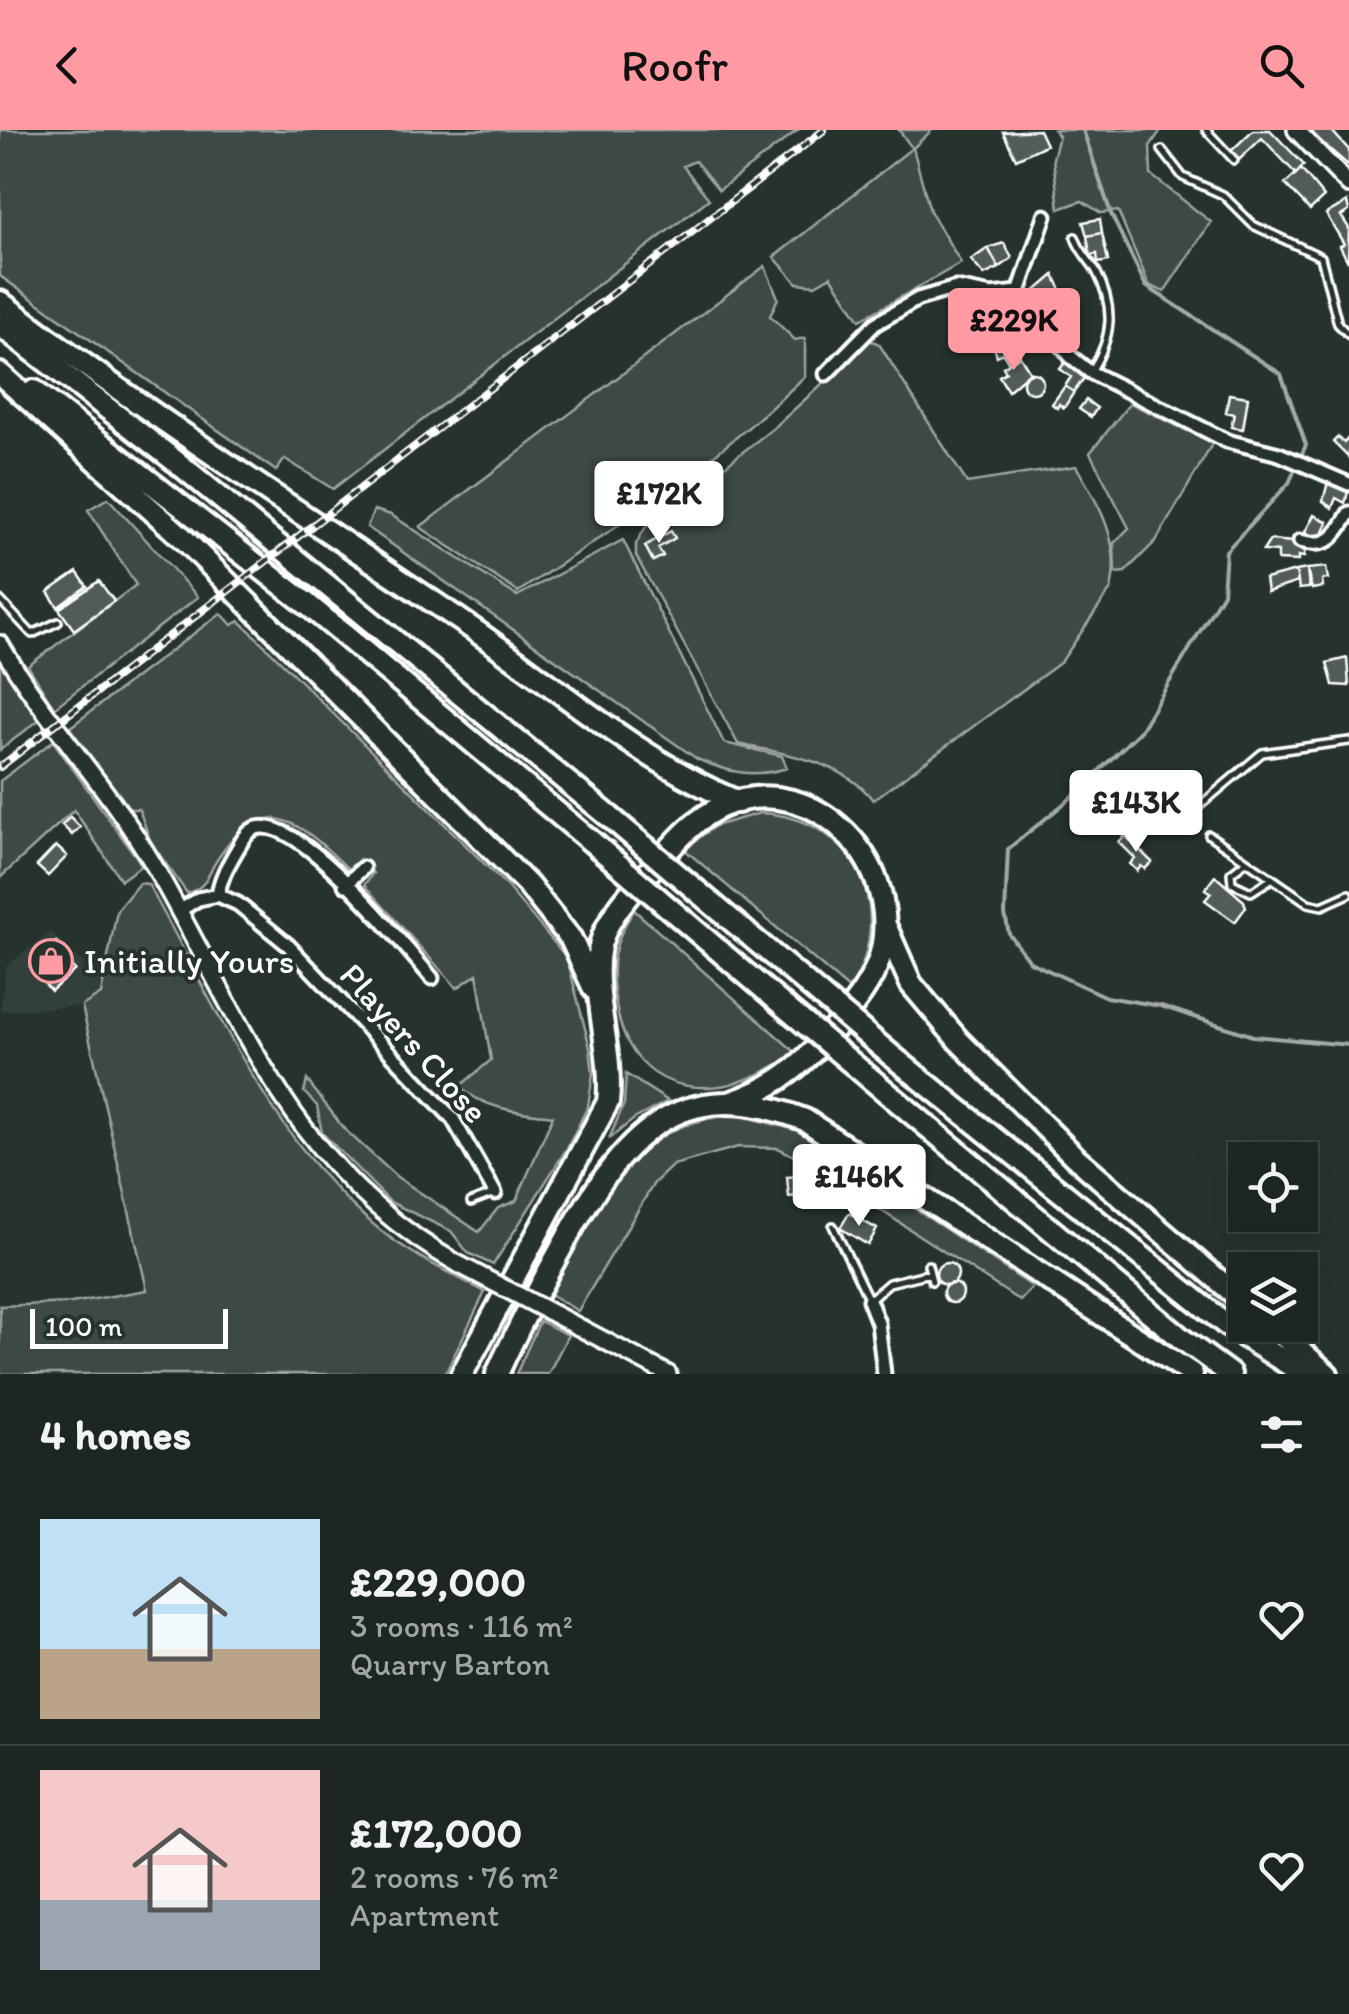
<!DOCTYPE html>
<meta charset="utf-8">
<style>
body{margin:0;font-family:Itim,sans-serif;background:#252e2a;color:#f1f3f6;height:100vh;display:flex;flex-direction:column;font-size:38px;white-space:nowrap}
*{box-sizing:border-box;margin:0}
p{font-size:32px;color:#a0a5a5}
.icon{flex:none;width:55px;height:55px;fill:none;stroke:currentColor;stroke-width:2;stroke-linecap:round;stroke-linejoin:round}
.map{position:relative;height:1244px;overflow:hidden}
.drawer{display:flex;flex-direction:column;background:#1c2622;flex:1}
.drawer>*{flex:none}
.fabs{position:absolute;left:1228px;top:1012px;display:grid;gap:20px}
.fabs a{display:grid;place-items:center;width:90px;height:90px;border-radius:0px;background:#1c2622;box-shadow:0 10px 40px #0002,0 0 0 2px #3a4340;font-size:50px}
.scale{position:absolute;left:30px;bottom:25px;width:198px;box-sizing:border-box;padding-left:10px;border:5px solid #fff;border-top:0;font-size:28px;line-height:35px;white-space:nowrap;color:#fff;-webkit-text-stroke:8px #26332d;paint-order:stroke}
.price{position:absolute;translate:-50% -85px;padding:0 22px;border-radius:10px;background:#fff;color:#222;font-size:32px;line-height:65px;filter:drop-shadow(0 2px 5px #0008)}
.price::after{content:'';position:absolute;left:50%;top:60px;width:30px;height:22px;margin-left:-15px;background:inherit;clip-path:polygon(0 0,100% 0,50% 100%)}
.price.active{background:#ff9aa2;color:#111}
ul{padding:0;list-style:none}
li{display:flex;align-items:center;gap:30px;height:250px;padding:0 40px}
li+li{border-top:2px solid #3a4340}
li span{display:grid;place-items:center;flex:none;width:280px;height:200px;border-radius:0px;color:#555}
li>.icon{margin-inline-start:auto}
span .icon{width:120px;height:120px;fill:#fffc;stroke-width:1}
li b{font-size:42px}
h2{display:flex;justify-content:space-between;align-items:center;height:120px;padding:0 40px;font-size:42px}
header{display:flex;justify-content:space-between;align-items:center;height:130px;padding:0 40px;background:#ff9aa2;color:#111;font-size:45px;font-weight:600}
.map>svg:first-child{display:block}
.built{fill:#333f3a}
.green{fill:#3e4944;stroke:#9ea4a2;stroke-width:2.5}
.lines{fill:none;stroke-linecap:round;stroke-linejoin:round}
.stream{stroke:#a4a9a7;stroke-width:4}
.building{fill:#515c57;stroke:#fff;stroke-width:2.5}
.service-casing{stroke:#fff;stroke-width:12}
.minor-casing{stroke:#fff;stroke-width:19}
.secondary-casing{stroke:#fff;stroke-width:22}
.motorway-casing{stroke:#fff;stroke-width:28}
.service{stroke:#26332d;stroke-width:5}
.minor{stroke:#26332d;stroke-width:11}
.secondary{stroke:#26332d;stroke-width:15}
.motorway{stroke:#26332d;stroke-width:20}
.rail-casing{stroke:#fff;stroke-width:8}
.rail{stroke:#26332d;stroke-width:4;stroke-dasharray:11;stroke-linecap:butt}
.secondary-bridge-casing{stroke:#fff;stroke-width:22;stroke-linecap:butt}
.motorway-bridge-casing{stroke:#fff;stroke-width:28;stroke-linecap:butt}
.secondary-bridge{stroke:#26332d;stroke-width:15}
.motorway-bridge{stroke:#26332d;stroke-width:20}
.labels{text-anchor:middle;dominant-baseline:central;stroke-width:8;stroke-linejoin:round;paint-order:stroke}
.poi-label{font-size:35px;fill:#fff;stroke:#26332d;text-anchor:start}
.street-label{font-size:35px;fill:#fff;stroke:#26332d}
</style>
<header><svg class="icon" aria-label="back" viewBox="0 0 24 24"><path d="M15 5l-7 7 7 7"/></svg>Roofr<svg class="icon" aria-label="search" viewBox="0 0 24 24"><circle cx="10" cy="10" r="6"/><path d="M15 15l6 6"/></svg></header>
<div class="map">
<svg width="1349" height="1244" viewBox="0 0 1349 1244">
<rect width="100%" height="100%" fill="#26332d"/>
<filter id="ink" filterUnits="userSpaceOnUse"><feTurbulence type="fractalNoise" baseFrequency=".01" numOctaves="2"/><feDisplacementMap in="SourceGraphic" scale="20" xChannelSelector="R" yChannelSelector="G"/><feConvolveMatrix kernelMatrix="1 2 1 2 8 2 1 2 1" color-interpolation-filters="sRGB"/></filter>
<g filter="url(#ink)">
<path class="built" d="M51 802 77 828 104 845 101 864 82 876 0 881 6 836Z"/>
<path class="green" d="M0 0H798L719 60 695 31 683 36 709 69 333 359 285 329 276 341 0 146Z
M899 0H932L913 18 930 81 961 133 860 190 831 146 815 155 797 153 774 127 912 18Z
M1054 0H1161L1150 16 1151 45 1211 92 1164 162 1149 155 1118 81 1101 83 1082 71 1059 79 1053 28 1059 6Z
M765 136 778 168 770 186 795 210 805 208V246C719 330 619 396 518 462L420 397Z
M870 210 879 214 967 353 1076 336C1099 375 1122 412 1111 459L1061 532 873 670C843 630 783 624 738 614L636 426V414L645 398 776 296Z
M1130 273 1213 313 1156 411 1125 442 1115 443 1114 413 1129 398 1090 323Z
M108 368 198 467 54 578 28 536 136 455 88 380Z
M374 380 391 385 517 466 623 410 724 613 782 626 787 638C754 648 729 643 697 629L367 397Z
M221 483 232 495 240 491 504 753 567 828 590 918 593 944 588 976 566 1020 493 1135 468 1123 451 1101 390 1072 322 1003 317 976 304 962 307 950 344 999 397 1047 479 1102 498 1078 516 1071 553 986C519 982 487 980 459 957L491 930 477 844 457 858 364 755 373 743 360 729 348 739C301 693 263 658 217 730 207 745 207 758 187 763L151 713 139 679H130L69 598Z
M0 526 39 590 0 620Z
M53 611 142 735 121 750 74 680 0 748V651Z
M760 683C856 687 898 780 850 860L684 719 715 696Z
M139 753 148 754C214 872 272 1013 380 1100 411 1125 450 1143 485 1162L445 1244H0V1176L71 1173 147 1160 82 876 101 864 117 780Z
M634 780 795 922C728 975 633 975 616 875 609 837 612 813 634 780Z
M626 944 668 971 634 989 609 1009 624 974Z
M738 985 796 1000 1033 1157 1020 1171 811 1035 778 1018 738 1017 673 1035 654 1053 578 1181 550 1164C599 1076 623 991 738 985Z
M540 1191 568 1205 548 1244H516Z"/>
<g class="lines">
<path class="stream" d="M1083 0 1111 84 1146 156 1281 244 1306 315 1289 353 1226 421 1223 463 1140 601 1071 668 1008 719 1005 784 1009 804 1030 832 1106 867 1161 876 1253 906 1349 915"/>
</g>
<path class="building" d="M1039 0 1046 15 1016 29 1003 2Z
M1253 0H1270L1304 35 1296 44 1262 8 1239 30 1231 21Z
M1314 0H1331L1349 20V36L1311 3Z
M1301 39 1324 67 1310 80 1285 54Z
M1347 72 1349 81 1341 86 1349 98 1348 132 1340 116 1344 114 1326 84Z
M1100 89 1102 103 1087 106 1083 92Z
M1102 103 1108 131 1098 133 1097 124 1090 125 1087 106Z
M1004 113 1012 128 999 138 988 118Z
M988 118 999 138 984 145 971 130Z
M1054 145 1061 160 1044 179 1032 164Z
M978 166 981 171 991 169 997 189 982 190 971 170Z
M1064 170 1075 183 1057 199 1046 186Z
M1011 201 1020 226 1009 233 1003 223 997 226 991 208Z
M1020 226 1030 242 1008 261 999 246 1006 242 1003 237Z
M1067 230 1087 244 1074 262 1065 256 1071 247 1060 239Z
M1023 253a10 10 0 1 1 20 0a10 10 0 1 1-20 0Z
M1065 256 1074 262 1064 278 1059 274 1057 278 1052 274Z
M1229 264 1248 267 1243 299 1231 297 1234 284 1226 282Z
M1086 270 1097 278 1091 287 1079 279Z
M1338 307 1344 313 1349 307V328L1333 312Z
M1328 352 1349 358 1345 373 1336 368 1332 378 1323 371Z
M1314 385 1328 392 1320 410 1305 402Z
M671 401 675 408 658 418 663 426 653 431 645 416Z
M1270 410 1305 413 1304 427 1298 426V431L1278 430V422L1263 421Z
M1326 437 1328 449 1322 450 1323 457 1312 459 1307 439Z
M1307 439 1309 458 1299 459 1296 441Z
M1296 441 1298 452 1267 462 1265 449Z
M77 442 87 456 58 477 48 462Z
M99 451 114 471 74 500 59 479Z
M1347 528 1349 556 1333 555 1327 533Z
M1151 658 1167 670 1149 695 1133 684Z
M70 687 80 697 72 705 62 695Z
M1125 706 1152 732 1145 739 1141 736 1137 741 1130 734 1135 728 1119 712Z
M56 716 67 726 48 746 37 736Z
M1215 746 1244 771 1246 777 1235 792 1205 770 1211 763 1205 759Z
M56 812 66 822 61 826 75 840 51 861 30 836Z
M799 1046 805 1065 789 1067 787 1047Z
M849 1083 877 1099 868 1115 840 1098Z
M936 1144a11 11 0 1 1 22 0a11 11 0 1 1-22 0Z
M943 1163a10 10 0 1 1 20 0a10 10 0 1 1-20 0Z"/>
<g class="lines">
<g class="service-casing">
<path id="service" d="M1206 0 1234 30
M1162 20 1183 47 1223 65 1253 95 1321 127 1338 194 1349 205
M1075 107C1079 121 1089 129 1096 141 1115 177 1113 206 1092 240
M0 470 32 504 58 492
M1191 683 1262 623 1349 611
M1209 705 1308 773 1322 776 1349 764
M1244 733 1231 743 1232 753 1251 762 1270 750
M471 1072 492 1064
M833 1096 869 1170 889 1153 930 1143
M928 1135 932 1151"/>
</g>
<g class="minor-casing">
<path id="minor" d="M1019 162 1071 227 1090 242 1227 311 1279 324 1349 354
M826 244 875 194 918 169 956 158 991 165 1019 162 1045 86
M1300 411C1327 419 1336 407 1349 383
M345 755 363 738
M218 765C220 749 227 737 235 723 240 715 245 703 254 699 296 680 405 817 432 848
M178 782 198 769 218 765 238 774 288 815 453 989 495 1063
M869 1170 878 1193 884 1244"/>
</g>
<g class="secondary-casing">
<path id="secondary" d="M1296 0 1349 55
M0 514C45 591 107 655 152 732 244 892 290 1040 460 1135
M573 1194 668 1244"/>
</g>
<g class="motorway-casing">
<path id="motorway" d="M0 172C147 284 301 383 454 486 547 548 635 629 738 672
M0 195 179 334 610 687
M0 244 183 408 528 755 571 809 594 859
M34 261 307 474 592 712
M697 761 806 853
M676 784 785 877
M886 797 911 854 959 911 1075 1027 1245 1173
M892 926 1228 1196 1304 1244
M872 950 1182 1209 1230 1244
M1271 1195 1327 1244
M462 1244 608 972C614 922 589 857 601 812 611 779 641 752 663 726 680 707 697 688 721 677 816 635 908 739 879 830 870 855 854 874 838 894 805 933 778 957 729 973
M497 1244C517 1200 540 1156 564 1113 621 1010 676 939 805 990L1192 1244"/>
</g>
<use href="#service" class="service"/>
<use href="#minor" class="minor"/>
<use href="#secondary" class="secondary"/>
<use href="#motorway" class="motorway"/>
<g class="rail-casing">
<path id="rail" d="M0 637 824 0"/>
</g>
<use href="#rail" class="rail"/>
<g class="secondary-bridge-casing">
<path id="secondary-bridge" d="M460 1135 573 1194"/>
</g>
<g class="motorway-bridge-casing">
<path id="motorway-bridge" d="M610 687 697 761
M592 712 676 784
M806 853 892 926
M785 877 872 950"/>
</g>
<use href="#secondary-bridge" class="secondary-bridge"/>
<use href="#motorway-bridge" class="motorway-bridge"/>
</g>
</g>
<defs>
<g id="shop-ring" transform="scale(2.25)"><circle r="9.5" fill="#26332d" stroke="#ff9aa2" stroke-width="1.5"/><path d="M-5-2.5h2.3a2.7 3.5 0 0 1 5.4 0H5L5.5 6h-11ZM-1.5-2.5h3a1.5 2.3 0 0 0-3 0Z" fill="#ff9aa2"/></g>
</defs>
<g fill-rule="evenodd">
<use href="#shop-ring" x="51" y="831"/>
</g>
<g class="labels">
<g class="poi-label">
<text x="84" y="831">Initially Yours</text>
</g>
<g class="street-label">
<text transform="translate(414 913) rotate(48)">Players Close</text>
</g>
</g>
</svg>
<div class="fabs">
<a><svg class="icon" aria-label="locate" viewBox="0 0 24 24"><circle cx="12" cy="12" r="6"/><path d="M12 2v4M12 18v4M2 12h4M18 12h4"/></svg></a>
<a><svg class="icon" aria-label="layers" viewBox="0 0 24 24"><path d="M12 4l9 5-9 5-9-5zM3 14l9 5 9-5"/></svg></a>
</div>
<div class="scale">100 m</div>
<b class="price active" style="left:1014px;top:243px">£229K</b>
<b class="price" style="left:659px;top:416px">£172K</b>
<b class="price" style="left:1136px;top:725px">£143K</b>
<b class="price" style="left:859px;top:1099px">£146K</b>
</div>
<section class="drawer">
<h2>4 homes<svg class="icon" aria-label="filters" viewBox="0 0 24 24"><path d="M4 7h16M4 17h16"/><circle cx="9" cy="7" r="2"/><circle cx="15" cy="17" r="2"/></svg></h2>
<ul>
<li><span style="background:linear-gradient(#bfe0f5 65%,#b9a48a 0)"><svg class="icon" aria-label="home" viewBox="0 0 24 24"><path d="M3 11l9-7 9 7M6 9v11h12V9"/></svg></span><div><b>£229,000</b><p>3 rooms · 116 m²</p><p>Quarry Barton</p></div><svg class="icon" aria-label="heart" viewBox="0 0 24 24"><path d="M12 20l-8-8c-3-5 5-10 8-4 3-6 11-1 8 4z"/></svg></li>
<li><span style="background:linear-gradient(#f6c9c9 65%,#9aa5b1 0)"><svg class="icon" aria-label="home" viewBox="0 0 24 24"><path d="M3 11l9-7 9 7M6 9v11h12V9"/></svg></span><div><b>£172,000</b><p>2 rooms · 76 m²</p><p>Apartment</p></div><svg class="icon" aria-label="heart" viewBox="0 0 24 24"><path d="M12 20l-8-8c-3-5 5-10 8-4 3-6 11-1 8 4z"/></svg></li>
</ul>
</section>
